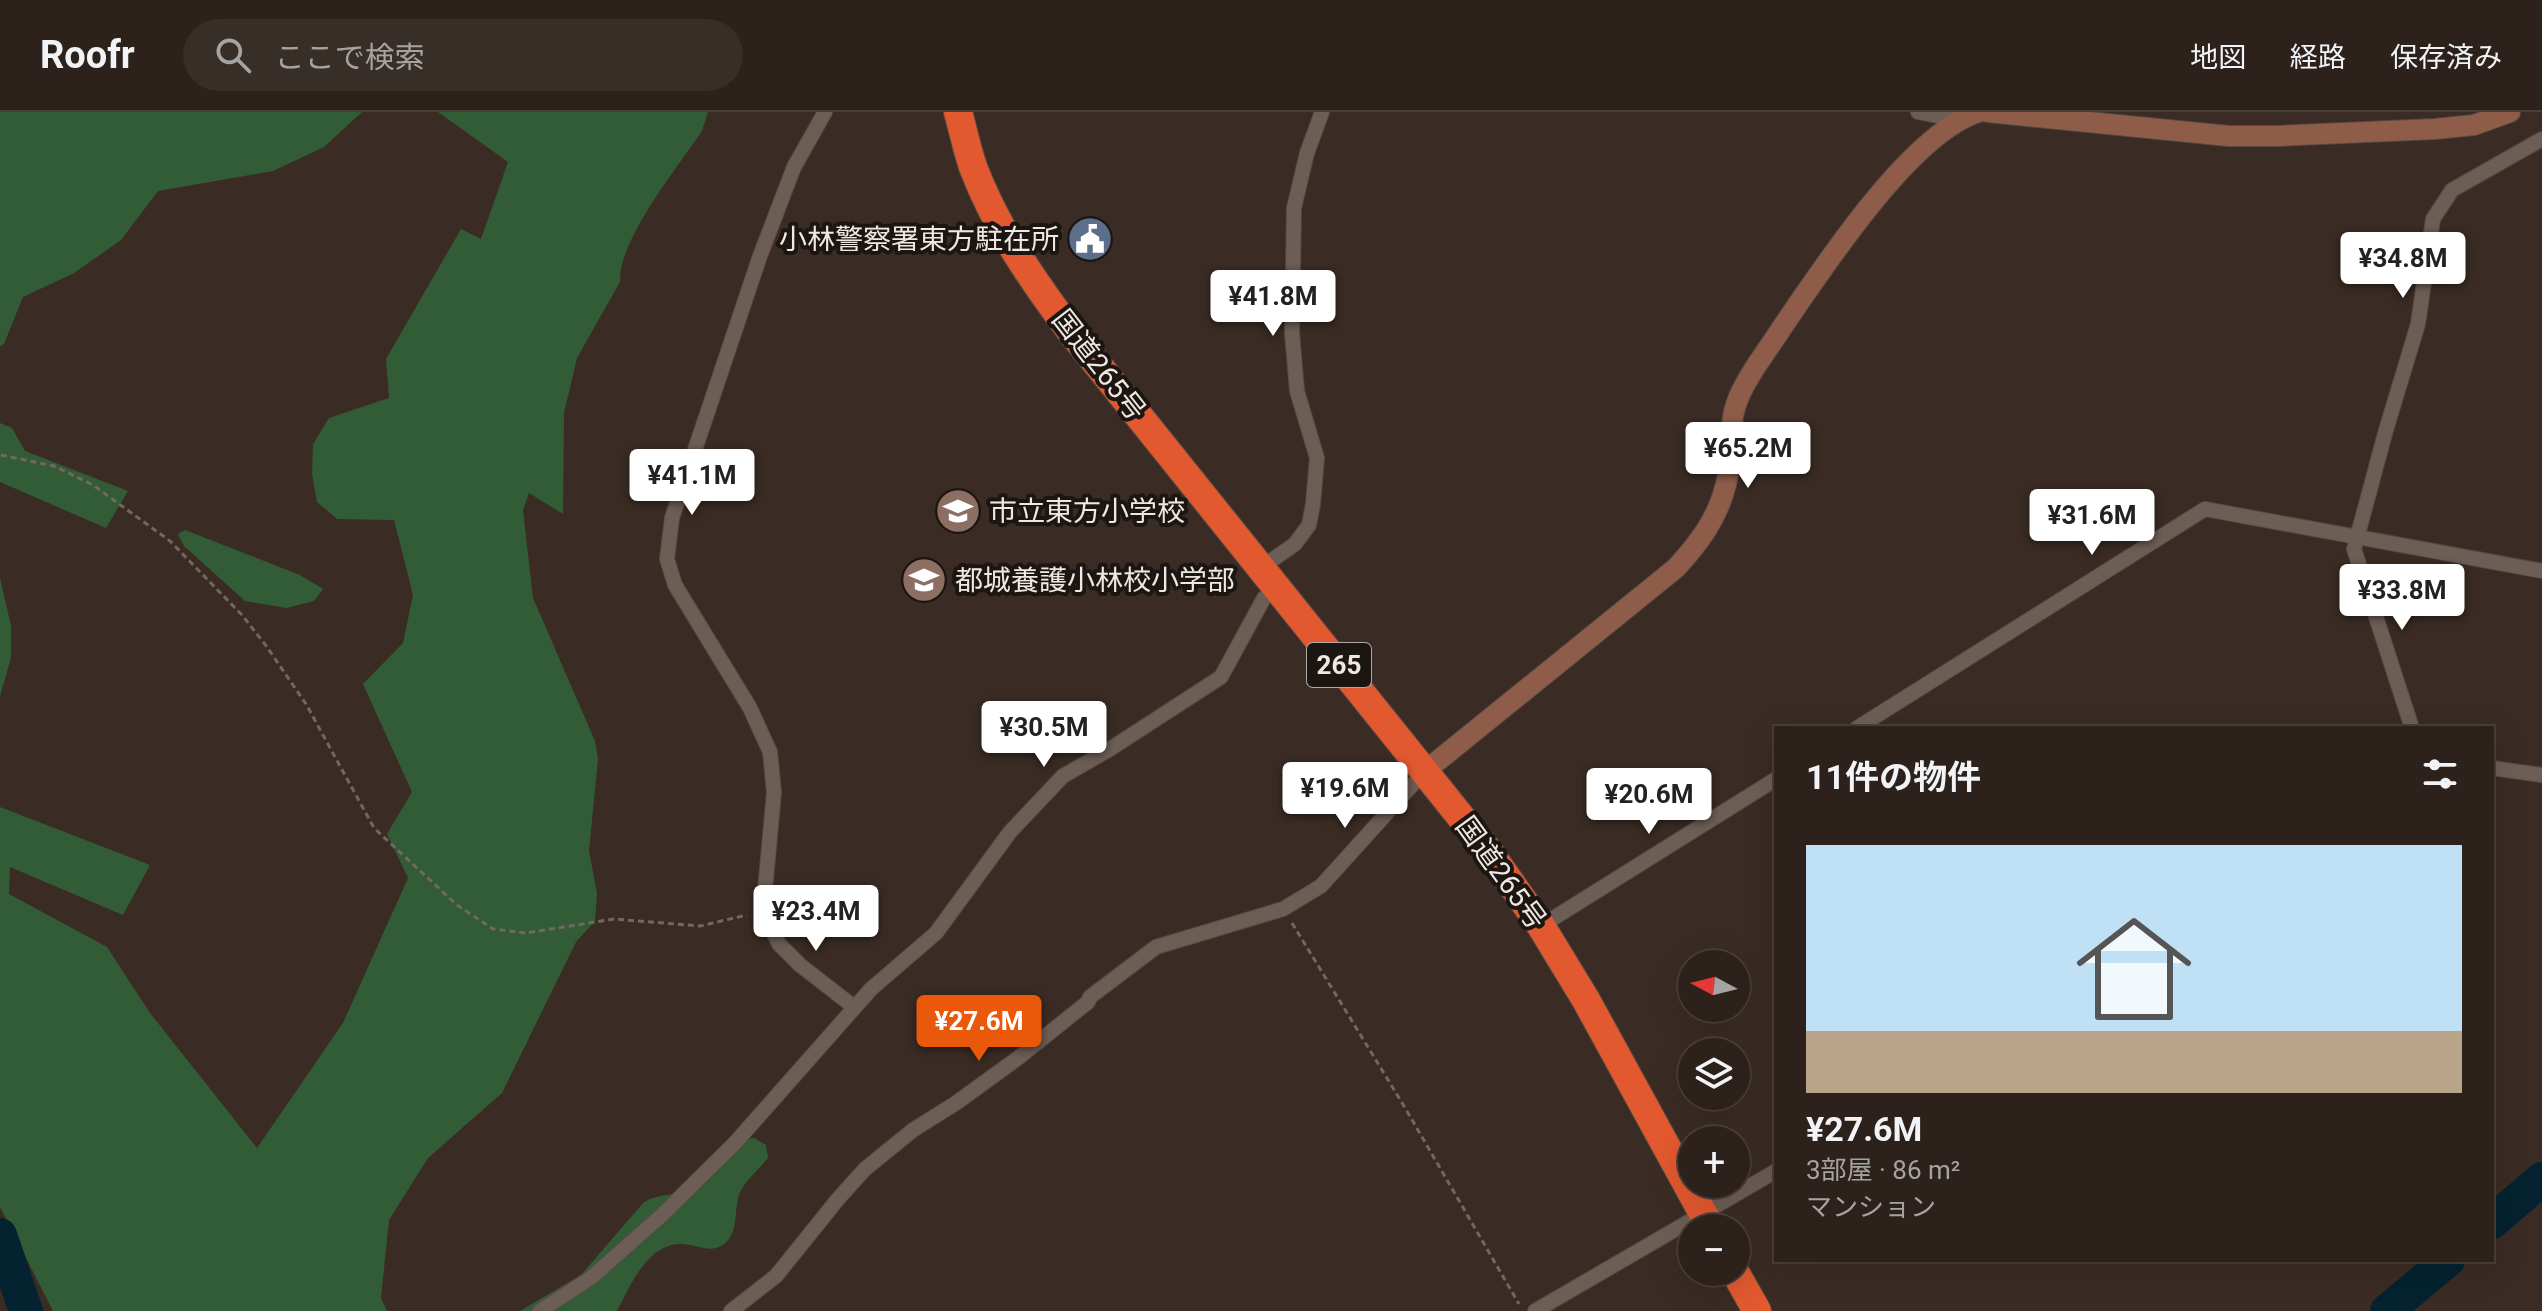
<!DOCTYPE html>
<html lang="ja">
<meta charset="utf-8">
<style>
body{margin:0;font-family:Roboto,"Noto Sans JP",sans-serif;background:#382e28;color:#f1f3f6;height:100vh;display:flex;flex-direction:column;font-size:30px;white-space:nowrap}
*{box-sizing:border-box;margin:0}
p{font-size:26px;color:#a6a3a3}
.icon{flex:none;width:44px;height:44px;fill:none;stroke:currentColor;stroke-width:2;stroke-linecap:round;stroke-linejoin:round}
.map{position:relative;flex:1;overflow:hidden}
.sheet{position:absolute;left:1774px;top:614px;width:720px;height:536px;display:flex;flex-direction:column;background:#2c211b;border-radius:0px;box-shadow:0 8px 32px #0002,0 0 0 2px #483e3a}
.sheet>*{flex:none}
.needle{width:52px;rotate:277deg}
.tools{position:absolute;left:1678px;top:838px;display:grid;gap:16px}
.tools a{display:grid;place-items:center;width:72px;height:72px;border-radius:50%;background:#2c211b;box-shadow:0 8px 32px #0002,0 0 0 2px #483e3a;font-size:40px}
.price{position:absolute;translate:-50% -68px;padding:0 18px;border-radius:8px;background:#fff;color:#222;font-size:26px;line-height:52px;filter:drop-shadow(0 2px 4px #0008)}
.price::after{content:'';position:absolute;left:50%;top:48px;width:24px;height:18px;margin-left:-12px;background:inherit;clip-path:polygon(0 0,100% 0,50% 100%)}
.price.current{background:#ea580c;color:#fff}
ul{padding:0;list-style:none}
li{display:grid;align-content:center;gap:16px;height:424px;padding:0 32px}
li span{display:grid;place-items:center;height:248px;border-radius:0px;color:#555}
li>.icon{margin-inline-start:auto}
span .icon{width:144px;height:144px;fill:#fffc;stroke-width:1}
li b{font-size:34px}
h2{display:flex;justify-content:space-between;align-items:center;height:96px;padding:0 32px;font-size:34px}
header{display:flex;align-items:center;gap:48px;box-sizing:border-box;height:112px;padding:0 40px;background:#2c211b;border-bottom:2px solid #483e3a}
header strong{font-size:38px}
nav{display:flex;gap:44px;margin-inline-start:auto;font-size:28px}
.search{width:560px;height:72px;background:#382e28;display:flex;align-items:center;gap:20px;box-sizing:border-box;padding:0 28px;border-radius:44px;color:#a6a3a3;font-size:30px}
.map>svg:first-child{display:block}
.green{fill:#325c35}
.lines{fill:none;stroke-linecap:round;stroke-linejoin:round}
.river{stroke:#04222f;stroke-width:34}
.street-casing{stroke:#564b44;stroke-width:16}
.secondary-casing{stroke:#564b44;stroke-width:22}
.highway-casing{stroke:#564b44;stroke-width:30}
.path{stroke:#736760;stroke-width:3;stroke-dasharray:6 4;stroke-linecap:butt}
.street{stroke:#6d5e55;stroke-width:14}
.secondary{stroke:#905c4a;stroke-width:20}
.highway{stroke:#e25930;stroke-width:28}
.labels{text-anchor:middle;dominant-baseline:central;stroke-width:8;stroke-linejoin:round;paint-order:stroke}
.shield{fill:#1c1612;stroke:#b0a8a4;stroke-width:2}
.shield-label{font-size:26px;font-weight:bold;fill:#f0e7e2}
.poi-label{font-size:28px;fill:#f0e7e2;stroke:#1c1612;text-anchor:start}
.street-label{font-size:28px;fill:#f0e7e2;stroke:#1c1612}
</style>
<header>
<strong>Roofr</strong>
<div class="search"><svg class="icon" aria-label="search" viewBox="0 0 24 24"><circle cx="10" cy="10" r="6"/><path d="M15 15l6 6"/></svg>ここで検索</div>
<nav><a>地図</a><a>経路</a><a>保存済み</a></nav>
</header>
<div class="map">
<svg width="2542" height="1199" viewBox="0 0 2542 1199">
<rect width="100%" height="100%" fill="#3a2c24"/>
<path class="green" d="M0 0H362L324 35 273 59 158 79 121 128 74 161 23 185 4 232 0 234Z
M438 0H708L702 19C678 55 618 128 620 170L577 246 564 301 563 402 529 381 523 398 533 486 595 629 598 647 589 739 597 781 595 809 576 830 502 981 428 1046 389 1108 381 1186 387 1199H53L0 1095V695L150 753 123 803 10 755 9 782 107 835 150 901 257 1036 343 911 408 766 387 722 412 680 363 572 403 531 413 483 394 408 337 407 317 390 312 362 313 332 329 306 389 286 386 247 461 117 481 127 508 50Z
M0 311 12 316 25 339 128 379 106 416 0 370Z
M185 418 300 463 323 477 314 489 286 496 245 489 184 434 178 422Z
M0 466 11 514V546L0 584Z
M754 1026 766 1033 768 1046C760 1056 746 1068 740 1080 733 1096 740 1120 724 1132 710 1142 698 1133 683 1132 648 1130 630 1174 617 1199H520L581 1163 644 1090C664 1079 693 1084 705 1072 724 1055 718 1030 754 1026Z"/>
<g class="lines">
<path class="river" d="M2492 1110 2542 1067
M0 1123 26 1199
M2387 1199 2448 1148"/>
<g class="street-casing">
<path id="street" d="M825 0 794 55 760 144 672 406 667 447 675 473 750 596 770 640 774 680 763 800 779 832 800 853 854 895
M1918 0 1938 4H1965
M1262 455 1295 432 1309 413 1313 392 1317 346 1297 279 1292 221 1294 96 1307 41 1322 0
M1857 616 2205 397 2542 459
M2412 616 2354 437 2386 318 2418 212 2433 107 2452 78 2542 27
M2492 656 2542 663
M1541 814 1776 667
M540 1199 592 1165 662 1103 734 1032 871 877 936 821 1010 720 1063 664 1110 637 1221 565 1264 486 1278 476
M731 1199 776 1164 838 1087 865 1057 913 1018 956 991 1018 946 1088 890 1090 885 1156 835 1283 797 1321 774 1424 660
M1535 1199 1776 1059"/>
</g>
<g class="secondary-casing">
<path id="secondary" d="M1988 0 2229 24H2277L2435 17 2474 13 2510 0
M1424 660 1676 456C1699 431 1718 406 1726 372 1732 350 1730 327 1733 305 1736 286 1746 270 1756 254 1802 188 1903 23 1979 0"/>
</g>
<g class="highway-casing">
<path id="highway" d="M958 0C963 18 967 37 973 55 996 115 1031 166 1069 217L1489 740 1541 814 1586 888 1711 1116
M1735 1160 1757 1199"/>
</g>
<path class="path" d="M1 343 54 354 93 373 170 429 242 503 267 535 306 592 374 716 457 793 493 817 526 821 614 807 700 814 747 803
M1292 811 1404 994 1519 1192"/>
<use href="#street" class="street"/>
<use href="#secondary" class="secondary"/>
<use href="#highway" class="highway"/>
</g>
<defs>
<g id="civic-disc" transform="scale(2.3)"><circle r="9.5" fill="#5c6f8a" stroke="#1c1612"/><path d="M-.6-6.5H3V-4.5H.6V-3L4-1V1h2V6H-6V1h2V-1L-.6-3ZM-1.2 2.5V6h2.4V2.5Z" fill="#fff"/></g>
<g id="school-disc" transform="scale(2.3)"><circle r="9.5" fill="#8d6e63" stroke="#1c1612"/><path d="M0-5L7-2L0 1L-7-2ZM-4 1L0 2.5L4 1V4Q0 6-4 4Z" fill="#fff"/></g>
</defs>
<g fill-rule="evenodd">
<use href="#civic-disc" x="1090" y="127"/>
<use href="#school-disc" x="958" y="399"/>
<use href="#school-disc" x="924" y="468"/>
</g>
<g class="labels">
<rect class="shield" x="1307" y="531" width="64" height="44" rx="6"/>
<g class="shield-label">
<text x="1339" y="553">265</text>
</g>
<g class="poi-label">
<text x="1059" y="127" text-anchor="end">小林警察署東方駐在所</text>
<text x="989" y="399">市立東方小学校</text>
<text x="955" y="468">都城養護小林校小学部</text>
</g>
<g class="street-label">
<text transform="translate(1099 253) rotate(52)">国道265号</text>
<text transform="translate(1501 761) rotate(54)">国道265号</text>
</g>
</g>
</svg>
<div class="tools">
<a><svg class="needle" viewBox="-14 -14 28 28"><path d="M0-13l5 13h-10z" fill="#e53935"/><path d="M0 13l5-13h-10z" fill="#a6a3a3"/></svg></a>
<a><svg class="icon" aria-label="layers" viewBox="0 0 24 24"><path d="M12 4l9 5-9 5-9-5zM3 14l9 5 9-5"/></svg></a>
<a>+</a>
<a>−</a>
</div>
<b class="price" style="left:2403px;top:188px">¥34.8M</b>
<b class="price" style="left:1273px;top:226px">¥41.8M</b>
<b class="price" style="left:1748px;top:378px">¥65.2M</b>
<b class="price" style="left:692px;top:405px">¥41.1M</b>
<b class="price" style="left:2092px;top:445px">¥31.6M</b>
<b class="price" style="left:2402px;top:520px">¥33.8M</b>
<b class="price" style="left:1044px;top:657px">¥30.5M</b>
<b class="price" style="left:1345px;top:718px">¥19.6M</b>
<b class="price" style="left:1649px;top:724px">¥20.6M</b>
<b class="price" style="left:816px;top:841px">¥23.4M</b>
<b class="price current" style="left:979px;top:951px">¥27.6M</b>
<section class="sheet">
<h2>11件の物件<svg class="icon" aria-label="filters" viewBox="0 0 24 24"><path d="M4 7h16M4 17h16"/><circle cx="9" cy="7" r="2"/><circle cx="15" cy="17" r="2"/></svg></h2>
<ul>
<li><span style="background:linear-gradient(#bfe0f5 75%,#b9a48a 0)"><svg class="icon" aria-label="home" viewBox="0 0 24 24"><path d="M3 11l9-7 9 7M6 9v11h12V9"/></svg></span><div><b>¥27.6M</b><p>3部屋 · 86 m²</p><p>マンション</p></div></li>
</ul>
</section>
</div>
